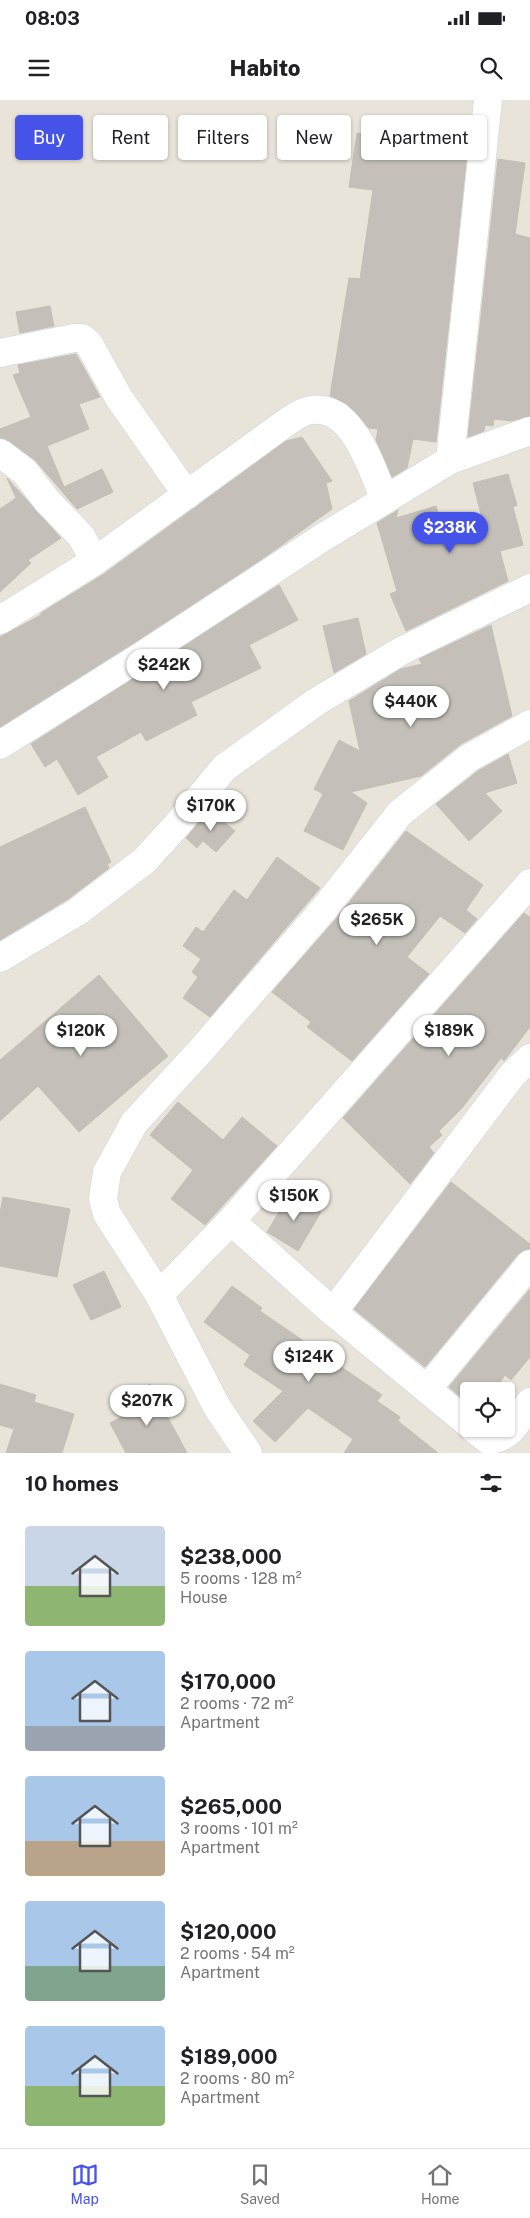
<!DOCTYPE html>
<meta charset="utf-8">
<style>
body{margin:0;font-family:"Public Sans",sans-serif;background:#f2f2f2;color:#202124;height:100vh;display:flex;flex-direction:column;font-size:19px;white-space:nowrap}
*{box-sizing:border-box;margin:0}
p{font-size:16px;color:#757577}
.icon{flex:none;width:28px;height:28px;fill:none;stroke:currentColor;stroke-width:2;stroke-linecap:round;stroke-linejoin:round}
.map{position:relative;height:1353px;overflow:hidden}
.drawer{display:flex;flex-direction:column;background:#fff;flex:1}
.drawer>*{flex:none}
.banner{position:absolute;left:15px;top:15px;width:500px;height:45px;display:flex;gap:10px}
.buttons{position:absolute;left:460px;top:1282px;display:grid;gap:10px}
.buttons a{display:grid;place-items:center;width:55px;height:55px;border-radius:5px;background:#fff;box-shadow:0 1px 4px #0004;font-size:25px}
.price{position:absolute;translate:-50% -42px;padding:0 11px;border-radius:18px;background:#fff;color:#222;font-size:16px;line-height:32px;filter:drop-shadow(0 1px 2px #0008)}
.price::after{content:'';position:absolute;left:50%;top:30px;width:15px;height:11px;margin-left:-8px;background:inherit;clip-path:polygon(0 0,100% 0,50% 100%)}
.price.on{background:#4653e9;color:#fff}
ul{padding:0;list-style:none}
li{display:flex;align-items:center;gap:15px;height:125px;padding:0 25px}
li span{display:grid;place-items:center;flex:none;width:140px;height:100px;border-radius:5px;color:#555}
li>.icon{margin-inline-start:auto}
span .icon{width:60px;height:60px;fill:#fffc;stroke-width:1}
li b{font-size:21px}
h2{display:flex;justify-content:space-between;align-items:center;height:60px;padding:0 25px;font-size:21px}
.tag{padding:0 18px;border-radius:5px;background:#fff;box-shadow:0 1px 4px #0004;font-size:18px;line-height:45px}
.tag.on{background:#4653e9;color:#fff}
.status{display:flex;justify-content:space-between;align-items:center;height:35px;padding:0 25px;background:#fff;direction:ltr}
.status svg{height:14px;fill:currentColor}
header{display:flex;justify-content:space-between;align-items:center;height:65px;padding:0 25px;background:#fff;font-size:22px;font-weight:800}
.tab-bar{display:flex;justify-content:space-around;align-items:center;height:70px;border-top:1px solid #e0e0e0;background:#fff;font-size:14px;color:#757577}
.tab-bar a{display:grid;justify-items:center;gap:2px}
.tab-bar .on{color:#4653e9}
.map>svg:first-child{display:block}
.building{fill:#c4c0b9;stroke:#c3bfb4}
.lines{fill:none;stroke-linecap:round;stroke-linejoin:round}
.minor-casing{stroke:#cfd0df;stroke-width:29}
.minor{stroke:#fff;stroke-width:28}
</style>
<div class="status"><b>08:03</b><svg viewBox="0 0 49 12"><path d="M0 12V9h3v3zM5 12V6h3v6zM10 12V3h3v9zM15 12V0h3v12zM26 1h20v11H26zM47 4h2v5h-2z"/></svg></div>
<header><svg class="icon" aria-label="menu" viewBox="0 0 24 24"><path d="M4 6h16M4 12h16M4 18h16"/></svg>Habito<svg class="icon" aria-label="search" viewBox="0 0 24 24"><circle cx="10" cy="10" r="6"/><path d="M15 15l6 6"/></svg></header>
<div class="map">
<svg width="530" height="1353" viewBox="0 0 530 1353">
<rect width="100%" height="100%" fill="#e9e4da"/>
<path class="building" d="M357 33 443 46V51L467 54 436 342 413 339 407 368 392 377 376 340 378 329 369 328 347 304 330 296 349 178 360 179 373 90 349 87Z
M498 59 525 63 515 134 530 138V316L511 321 494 319 493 326 485 325 484 331 468 337Z
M50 206 54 226 20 233 16 212Z
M76 254 100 297 79 304 89 329 47 346 64 387 102 369 113 392 77 409 35 360 9 341 0 338V329L31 317 13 275 20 273 18 265Z
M302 337 332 381 326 383 332 409 265 457 132 544 0 627V537L41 515V513L104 474 286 341Z
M508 374 517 405 513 407 523 445 500 451 508 481 406 531 390 494 397 491 377 423 398 410 396 418 436 406 444 433 483 422 473 383Z
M7 378 61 438 28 460 31 463 0 492V409L16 398Z
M279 485 298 520 249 545 261 568 191 602 197 615 146 641 141 632 96 657 108 677 78 695 57 659 45 667 31 644Z
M358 518 366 554 334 573 323 526Z
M491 525 512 616 461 644 421 676 351 692 367 703 343 750 304 731 323 694 314 689 339 640 360 651 349 601 401 569 422 564 419 559Z
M508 654 517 683 485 693 502 711 469 741 436 704 478 671Z
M85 707 111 762 107 764 109 768 68 799 0 840V747Z
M209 710 235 731 216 752 203 741 197 748 186 738Z
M406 731 483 785 466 810 477 819 465 833 440 816 407 857 429 874 352 961 307 927 311 922 272 892 336 819Z
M277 757 320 788 210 917 183 898 198 877 192 872 201 859 183 846 196 827 203 832 234 790 247 800Z
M524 813 530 817V927L504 961 501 958 462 1008 439 1031 442 1035 429 1047 434 1053 410 1084 343 1018Z
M99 875 168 956 79 1032 38 986 0 1021V960Z
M178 1002 223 1040 242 1017 277 1046 205 1125 171 1099 193 1070 150 1035Z
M451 1082 530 1144V1149L518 1154 425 1267 354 1209Z
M290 1094 321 1112 298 1151 267 1132Z
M3 1097 70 1109 57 1177 0 1166V1113Z
M104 1171 121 1207 91 1220 73 1185Z
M232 1186 262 1208 260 1211 382 1295 377 1301 400 1317 398 1321 438 1353H344L353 1339 308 1308 275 1342 253 1321 283 1291 244 1265 250 1255 204 1222Z
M530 1189V1257L511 1280 505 1275 494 1291H469V1304L449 1287Z
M0 1284 36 1295 34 1302 74 1314 62 1353H6L14 1329 0 1325Z
M150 1284 187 1353H126L110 1323 134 1310 127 1297Z"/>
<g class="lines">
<g class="minor-casing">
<path id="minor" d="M0 253 74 238H82L89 244 119 298 187 395
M0 353 25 372 47 401 81 436 95 461
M450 360 488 0
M0 520 95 461 277 329C286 323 296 314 307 311 352 299 372 370 385 400
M0 645 140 557 322 438 450 360 530 331
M0 858 77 812 144 761 177 725 224 668 316 602 401 551 530 488
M231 1121 333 1212 469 1324
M159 1195 231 1121 530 783
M333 1212 513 974 530 958
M428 1288 530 1164
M474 1329 488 1340C512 1338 517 1321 530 1302
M248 1353 217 1307 159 1195 107 1114 103 1099 107 1072 134 1023 203 948 324 809 400 713 469 658 530 624"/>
</g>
<use href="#minor" class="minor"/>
</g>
</svg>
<div class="buttons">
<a><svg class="icon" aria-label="locate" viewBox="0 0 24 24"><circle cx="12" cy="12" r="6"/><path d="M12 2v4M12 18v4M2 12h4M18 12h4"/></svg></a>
</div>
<b class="price on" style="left:450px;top:454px">$238K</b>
<b class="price" style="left:164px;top:591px">$242K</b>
<b class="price" style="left:411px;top:628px">$440K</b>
<b class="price" style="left:211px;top:732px">$170K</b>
<b class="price" style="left:377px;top:846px">$265K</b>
<b class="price" style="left:81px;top:957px">$120K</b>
<b class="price" style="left:449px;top:957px">$189K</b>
<b class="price" style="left:294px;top:1122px">$150K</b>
<b class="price" style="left:309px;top:1283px">$124K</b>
<b class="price" style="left:147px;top:1327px">$207K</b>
<div class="banner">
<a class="tag on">Buy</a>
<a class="tag">Rent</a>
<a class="tag">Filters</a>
<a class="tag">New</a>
<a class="tag">Apartment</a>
</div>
</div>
<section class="drawer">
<h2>10 homes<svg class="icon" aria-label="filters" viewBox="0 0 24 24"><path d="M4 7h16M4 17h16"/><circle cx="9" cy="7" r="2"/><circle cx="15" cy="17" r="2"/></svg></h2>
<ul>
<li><span style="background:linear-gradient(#c9d6e8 60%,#8fb573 0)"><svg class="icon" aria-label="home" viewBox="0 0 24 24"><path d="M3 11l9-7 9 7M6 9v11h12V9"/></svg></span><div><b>$238,000</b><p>5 rooms · 128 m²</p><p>House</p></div></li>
<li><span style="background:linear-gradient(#a9c7e8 75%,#9aa5b1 0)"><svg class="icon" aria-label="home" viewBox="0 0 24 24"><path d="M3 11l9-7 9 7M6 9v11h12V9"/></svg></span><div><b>$170,000</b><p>2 rooms · 72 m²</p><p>Apartment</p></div></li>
<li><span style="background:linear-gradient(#a9c7e8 65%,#b9a48a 0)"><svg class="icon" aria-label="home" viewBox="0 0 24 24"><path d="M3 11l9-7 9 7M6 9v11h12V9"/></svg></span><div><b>$265,000</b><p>3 rooms · 101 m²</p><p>Apartment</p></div></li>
<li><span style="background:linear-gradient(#a9c7e8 65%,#7fa58c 0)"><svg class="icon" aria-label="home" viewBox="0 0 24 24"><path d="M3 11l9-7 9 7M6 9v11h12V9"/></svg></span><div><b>$120,000</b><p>2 rooms · 54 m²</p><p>Apartment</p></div></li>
<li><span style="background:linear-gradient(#a9c7e8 60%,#8fb573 0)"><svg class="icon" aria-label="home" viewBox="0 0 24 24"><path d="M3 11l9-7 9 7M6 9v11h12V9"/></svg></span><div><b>$189,000</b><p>2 rooms · 80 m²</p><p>Apartment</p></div></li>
</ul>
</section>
<nav class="tab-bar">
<a class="on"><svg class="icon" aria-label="map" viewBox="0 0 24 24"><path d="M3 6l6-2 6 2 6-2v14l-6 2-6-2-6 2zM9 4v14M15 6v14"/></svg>Map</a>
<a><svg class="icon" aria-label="saved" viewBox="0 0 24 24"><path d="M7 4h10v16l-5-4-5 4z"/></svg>Saved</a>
<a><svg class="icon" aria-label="home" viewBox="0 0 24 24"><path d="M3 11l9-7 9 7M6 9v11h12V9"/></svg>Home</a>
</nav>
